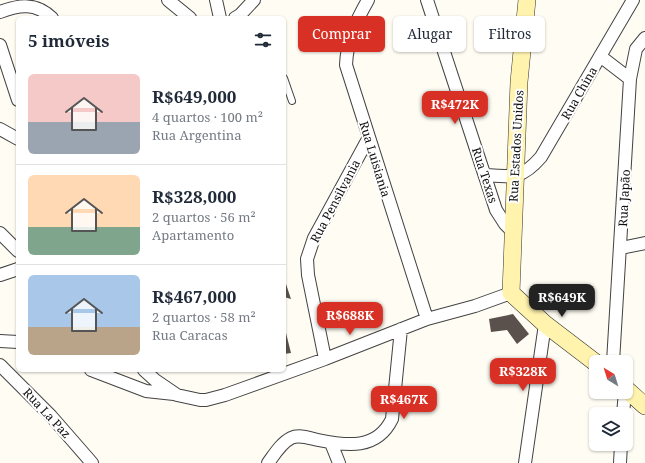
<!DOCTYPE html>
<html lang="pt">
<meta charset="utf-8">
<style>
body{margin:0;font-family:"Noto Serif",serif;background:#f6f6f7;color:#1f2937;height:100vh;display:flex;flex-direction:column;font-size:15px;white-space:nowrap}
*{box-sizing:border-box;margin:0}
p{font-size:13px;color:#747a83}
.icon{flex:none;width:22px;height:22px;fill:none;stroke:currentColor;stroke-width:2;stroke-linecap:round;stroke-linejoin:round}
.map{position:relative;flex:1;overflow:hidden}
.details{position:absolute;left:16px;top:16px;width:270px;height:356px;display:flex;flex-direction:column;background:#fff;border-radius:6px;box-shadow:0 1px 3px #0004}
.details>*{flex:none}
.hud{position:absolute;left:298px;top:16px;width:287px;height:36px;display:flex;gap:8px}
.needle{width:26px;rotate:322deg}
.tools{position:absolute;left:589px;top:355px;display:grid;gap:8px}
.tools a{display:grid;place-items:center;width:44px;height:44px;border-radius:6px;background:#fff;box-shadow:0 1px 3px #0004;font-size:20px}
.price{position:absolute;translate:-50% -34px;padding:0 9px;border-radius:8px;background:#d93025;color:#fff;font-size:13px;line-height:26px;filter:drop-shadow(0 1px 2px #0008)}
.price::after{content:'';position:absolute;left:50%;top:24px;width:12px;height:9px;margin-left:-6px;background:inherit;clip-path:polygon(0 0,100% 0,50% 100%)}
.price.selected{background:#222;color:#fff}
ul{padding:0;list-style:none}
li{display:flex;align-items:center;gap:12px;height:100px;padding:0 12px}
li+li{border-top:1px solid #e0e1e3}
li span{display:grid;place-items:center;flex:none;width:112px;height:80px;border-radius:6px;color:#555}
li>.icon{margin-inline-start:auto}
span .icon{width:48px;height:48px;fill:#fffc;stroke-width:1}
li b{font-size:17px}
h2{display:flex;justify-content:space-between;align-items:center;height:48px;padding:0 12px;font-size:17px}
.pill{padding:0 14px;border-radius:6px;background:#fff;box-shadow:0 1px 3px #0004;font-size:14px;line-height:36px}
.pill.selected{background:#d93025;color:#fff}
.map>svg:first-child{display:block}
.building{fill:#5a514c}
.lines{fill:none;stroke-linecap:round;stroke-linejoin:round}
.lane-casing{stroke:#434343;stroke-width:8}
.street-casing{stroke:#434343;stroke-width:14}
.secondary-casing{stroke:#323232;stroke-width:18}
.lane{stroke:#fff;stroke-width:6}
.street{stroke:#fff;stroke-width:12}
.secondary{stroke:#fff3ae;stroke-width:17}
.labels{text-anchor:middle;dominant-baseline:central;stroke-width:4;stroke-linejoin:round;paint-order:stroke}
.street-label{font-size:12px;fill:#101010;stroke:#fff}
</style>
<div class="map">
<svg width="645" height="463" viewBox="0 0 645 463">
<rect width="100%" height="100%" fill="#fffcf3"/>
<path class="building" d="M284 283 286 284 291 299 284 297Z
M513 314 529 334 517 344 507 330 491 332 489 319Z
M284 325 291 353 284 354Z"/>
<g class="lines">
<g class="lane-casing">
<path id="lane" d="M284 78 292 101"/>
</g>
<g class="street-casing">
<path id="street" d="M168 0 190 18
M216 0 220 18
M368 0C356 21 347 40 346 65L427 319
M427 0 496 210 505 224 513 232
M0 12C19 5 36 2 52 18
M235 18 240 15 254 0
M0 45 18 100
M600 56 630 79
M0 129 18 139
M486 175C513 177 522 179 541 157L633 0
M0 233 18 251
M621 248 645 243
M0 275 18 269
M0 341 18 342
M325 359 308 275 307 259 314 238 368 139
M613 362 630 79 636 49 645 38
M0 365 51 416 92 463
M91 370 146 391 174 394
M144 370 155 380 177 395 200 400H206L225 395 325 359 427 319 475 306 511 293
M623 414 625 392
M331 443 339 463
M268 463C274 455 281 443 291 438 299 434 309 438 318 440 347 446 377 450 392 419L401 329
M525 463 545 324
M620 463 621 444"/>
</g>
<g class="secondary-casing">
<path id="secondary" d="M527 0 519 82 511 293 545 324 596 363
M626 389 645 406"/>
</g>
<use href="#lane" class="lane"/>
<use href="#street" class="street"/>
<use href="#secondary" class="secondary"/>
</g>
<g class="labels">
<g class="street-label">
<text transform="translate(579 93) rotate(-60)">Rua China</text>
<text transform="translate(516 146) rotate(-87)">Rua Estados Unidos</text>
<text transform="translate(375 159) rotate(73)">Rua Luisiania</text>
<text transform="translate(485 175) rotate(72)">Rua Texas</text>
<text transform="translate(624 198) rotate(-87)">Rua Japão</text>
<text transform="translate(335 201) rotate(-62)">Rua Pensilvania</text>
<text transform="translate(47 413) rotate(47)">Rua La Paz</text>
</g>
</g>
</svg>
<div class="tools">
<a><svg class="needle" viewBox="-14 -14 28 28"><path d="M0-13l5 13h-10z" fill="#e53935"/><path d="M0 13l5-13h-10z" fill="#747a83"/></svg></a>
<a><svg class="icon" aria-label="layers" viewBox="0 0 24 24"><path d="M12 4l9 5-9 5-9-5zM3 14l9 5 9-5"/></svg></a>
</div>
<b class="price" style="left:455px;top:125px">R$472K</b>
<b class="price selected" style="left:562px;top:318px">R$649K</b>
<b class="price" style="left:350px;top:336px">R$688K</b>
<b class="price" style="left:523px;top:392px">R$328K</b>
<b class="price" style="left:404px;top:420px">R$467K</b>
<div class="hud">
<a class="pill selected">Comprar</a>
<a class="pill">Alugar</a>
<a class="pill">Filtros</a>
</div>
<section class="details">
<h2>5 imóveis<svg class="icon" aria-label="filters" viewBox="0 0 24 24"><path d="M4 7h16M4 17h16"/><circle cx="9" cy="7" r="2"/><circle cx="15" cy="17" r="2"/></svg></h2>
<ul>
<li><span style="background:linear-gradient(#f6c9c9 60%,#9aa5b1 0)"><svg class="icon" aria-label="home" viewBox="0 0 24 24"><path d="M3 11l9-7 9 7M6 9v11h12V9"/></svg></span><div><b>R$649,000</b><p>4 quartos · 100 m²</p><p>Rua Argentina</p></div></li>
<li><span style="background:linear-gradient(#ffd9b3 65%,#7fa58c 0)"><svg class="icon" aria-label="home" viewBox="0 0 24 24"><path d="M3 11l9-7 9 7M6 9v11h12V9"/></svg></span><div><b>R$328,000</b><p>2 quartos · 56 m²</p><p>Apartamento</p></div></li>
<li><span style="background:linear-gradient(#a9c7e8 65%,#b9a48a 0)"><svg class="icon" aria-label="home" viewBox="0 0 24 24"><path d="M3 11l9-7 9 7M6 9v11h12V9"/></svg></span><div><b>R$467,000</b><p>2 quartos · 58 m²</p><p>Rua Caracas</p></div></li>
</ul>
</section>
</div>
